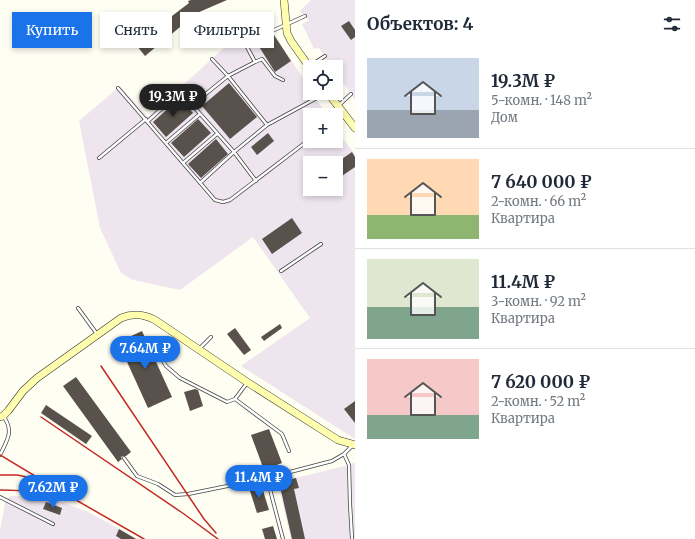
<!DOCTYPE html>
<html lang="ru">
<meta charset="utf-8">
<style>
body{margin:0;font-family:Merriweather,serif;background:#f2f2f3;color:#1f2937;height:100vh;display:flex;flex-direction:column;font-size:15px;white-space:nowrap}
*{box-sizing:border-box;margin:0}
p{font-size:13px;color:#747a83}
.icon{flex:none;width:22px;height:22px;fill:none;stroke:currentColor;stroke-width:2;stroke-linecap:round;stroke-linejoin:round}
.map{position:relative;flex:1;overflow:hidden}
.panel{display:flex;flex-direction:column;background:#fff;width:340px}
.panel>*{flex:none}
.top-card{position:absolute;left:12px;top:12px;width:283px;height:36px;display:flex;gap:8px}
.controls{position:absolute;left:303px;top:60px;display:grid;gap:8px}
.controls a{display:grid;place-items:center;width:40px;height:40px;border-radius:0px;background:#fff;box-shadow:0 2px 6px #0003;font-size:20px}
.price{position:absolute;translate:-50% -34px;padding:0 9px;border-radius:14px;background:#1a73e8;color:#fff;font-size:13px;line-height:26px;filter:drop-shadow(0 1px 2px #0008)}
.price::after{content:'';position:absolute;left:50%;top:24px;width:12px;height:9px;margin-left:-6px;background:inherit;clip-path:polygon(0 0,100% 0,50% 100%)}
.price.selected{background:#222;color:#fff}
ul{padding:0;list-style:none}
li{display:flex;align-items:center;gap:12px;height:100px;padding:0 12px}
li+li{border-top:1px solid #e0e1e3}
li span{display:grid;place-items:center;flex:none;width:112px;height:80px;border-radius:0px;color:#555}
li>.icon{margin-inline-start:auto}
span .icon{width:48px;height:48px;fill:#fffc;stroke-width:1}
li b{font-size:17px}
h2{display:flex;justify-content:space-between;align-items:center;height:48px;padding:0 12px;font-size:17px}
.chip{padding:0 14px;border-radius:0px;background:#fff;box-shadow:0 2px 6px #0003;font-size:14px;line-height:36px}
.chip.selected{background:#1a73e8;color:#fff}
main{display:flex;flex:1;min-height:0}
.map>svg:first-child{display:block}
.industrial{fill:#eee5ee;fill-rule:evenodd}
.building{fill:#59524c}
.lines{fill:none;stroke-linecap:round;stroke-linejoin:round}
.lane-casing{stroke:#434343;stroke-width:4}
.secondary-casing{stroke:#323232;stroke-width:8}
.lane{stroke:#fff;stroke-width:2.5}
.secondary{stroke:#fffdae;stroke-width:7}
.rail{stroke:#c52923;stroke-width:1.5}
</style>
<main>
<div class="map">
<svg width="355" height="539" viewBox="0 0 355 539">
<rect width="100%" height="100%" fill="#fffef3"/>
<path class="industrial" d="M311 0H355V100L336 72V67H332L319 48 314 49 302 24 309 20 300 11Z
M261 14 272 31 310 89V93H312L327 115H310V141H336V130L355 154V439L241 366 310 318 253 237 180 290 133 280 121 273 100 228 79 121 120 86 148 117ZM310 163H336V189H310Z
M355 462V539H291L279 487 281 482 283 481 349 465Z
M10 496H40L62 502 88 512 138 539H0V530L5 503Z"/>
<path class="building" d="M191 0H227L197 13 145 56 133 41 152 26 155 29 189 3 188 1Z
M349 21 355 30V37L351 40 341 26Z
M274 35 291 61 275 72 258 45Z
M229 83 257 117 230 139 202 106Z
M180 98 193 113 166 137 153 122Z
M198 119 211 133 184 157 171 143Z
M268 133 274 141 257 155 251 147Z
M216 139 228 154 201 178 188 164Z
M352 152 355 157V167L336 180V163Z
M292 218 302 233 272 254 262 239Z
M280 324 282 328 264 341 261 337Z
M235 328 251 350 244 355 227 334Z
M142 331 172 397 148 408 118 342Z
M76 377 131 452 126 456H123L121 457 122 459 118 462 63 386Z
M195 389 198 390 203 406 190 411 184 392Z
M355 401V423L344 409Z
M46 405 92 436 86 444 41 413Z
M269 429 282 463 264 470 251 435Z
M296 478 299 488 294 489 305 539H292L279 482Z
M261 484 269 510 257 513 249 488Z
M46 502 62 508 60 515 43 509Z
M273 526 277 539H265L262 529Z
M119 529 136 539H121L116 536Z"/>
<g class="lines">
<g class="lane-casing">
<path id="lane" d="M255 62 228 76 267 125
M310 66 325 56
M283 80 275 76 262 59 255 62 247 47 272 31 305 16
M118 88 215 200 223 202 230 200 310 139
M178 89 234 152 267 125 326 93
M192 105 228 76 212 59
M338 106 351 94
M148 121 180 92
M166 143 200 114
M99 158 146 119
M183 163 217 134
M200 183 234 152 256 181
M281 271 321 244
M78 308 97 334
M153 344 166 366 180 378 227 402 235 399 247 383
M199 349 211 337
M235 399 282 434 289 451
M344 454 349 465 350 504 352 538
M0 455C7 440 14 432 4 417
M124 458 137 476 158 484 175 495 188 494 267 478 332 461 344 454 353 445
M267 478 283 539
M0 497 53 524"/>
</g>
<g class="secondary-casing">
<path id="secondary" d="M284 0 287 33 291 41 310 68
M328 93 355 128
M0 417 3 416 8 411 23 391 37 378 121 318C133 313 143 314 155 320L247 382 338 440 355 445"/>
</g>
<use href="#lane" class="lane"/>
<use href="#secondary" class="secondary"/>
<path class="rail" d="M101 366 204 519 216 533
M41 417 184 514 218 539
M0 455 55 488 144 539
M0 475H17L32 478
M0 490C23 490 45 492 67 500"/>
</g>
</svg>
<div class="controls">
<a><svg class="icon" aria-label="locate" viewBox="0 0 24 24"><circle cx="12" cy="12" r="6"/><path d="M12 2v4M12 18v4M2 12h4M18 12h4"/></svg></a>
<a>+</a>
<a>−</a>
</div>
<b class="price selected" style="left:173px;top:118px">19.3M ₽</b>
<b class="price" style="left:145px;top:370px">7.64M ₽</b>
<b class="price" style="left:259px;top:499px">11.4M ₽</b>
<b class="price" style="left:53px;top:509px">7.62M ₽</b>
<div class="top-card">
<a class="chip selected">Купить</a>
<a class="chip">Снять</a>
<a class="chip">Фильтры</a>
</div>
</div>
<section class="panel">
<h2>Объектов: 4<svg class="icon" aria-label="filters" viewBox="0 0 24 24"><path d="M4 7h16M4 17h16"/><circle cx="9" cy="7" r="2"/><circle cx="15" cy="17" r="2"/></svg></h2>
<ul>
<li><span style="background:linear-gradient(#c9d6e8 65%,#9aa5b1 0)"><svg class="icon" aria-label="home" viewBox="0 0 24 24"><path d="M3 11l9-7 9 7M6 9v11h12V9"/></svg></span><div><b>19.3M ₽</b><p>5-комн. · 148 m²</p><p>Дом</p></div></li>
<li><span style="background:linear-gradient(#ffd9b3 70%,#8fb573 0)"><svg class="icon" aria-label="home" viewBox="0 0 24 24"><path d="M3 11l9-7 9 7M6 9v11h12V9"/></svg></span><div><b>7 640 000 ₽</b><p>2-комн. · 66 m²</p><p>Квартира</p></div></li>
<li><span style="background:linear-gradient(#dfe7d0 60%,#7fa58c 0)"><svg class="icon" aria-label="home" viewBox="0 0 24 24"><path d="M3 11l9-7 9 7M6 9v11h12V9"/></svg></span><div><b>11.4M ₽</b><p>3-комн. · 92 m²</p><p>Квартира</p></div></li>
<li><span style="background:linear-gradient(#f6c9c9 70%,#7fa58c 0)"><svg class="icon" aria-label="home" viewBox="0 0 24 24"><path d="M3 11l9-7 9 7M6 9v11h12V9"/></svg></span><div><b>7 620 000 ₽</b><p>2-комн. · 52 m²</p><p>Квартира</p></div></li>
</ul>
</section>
</main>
